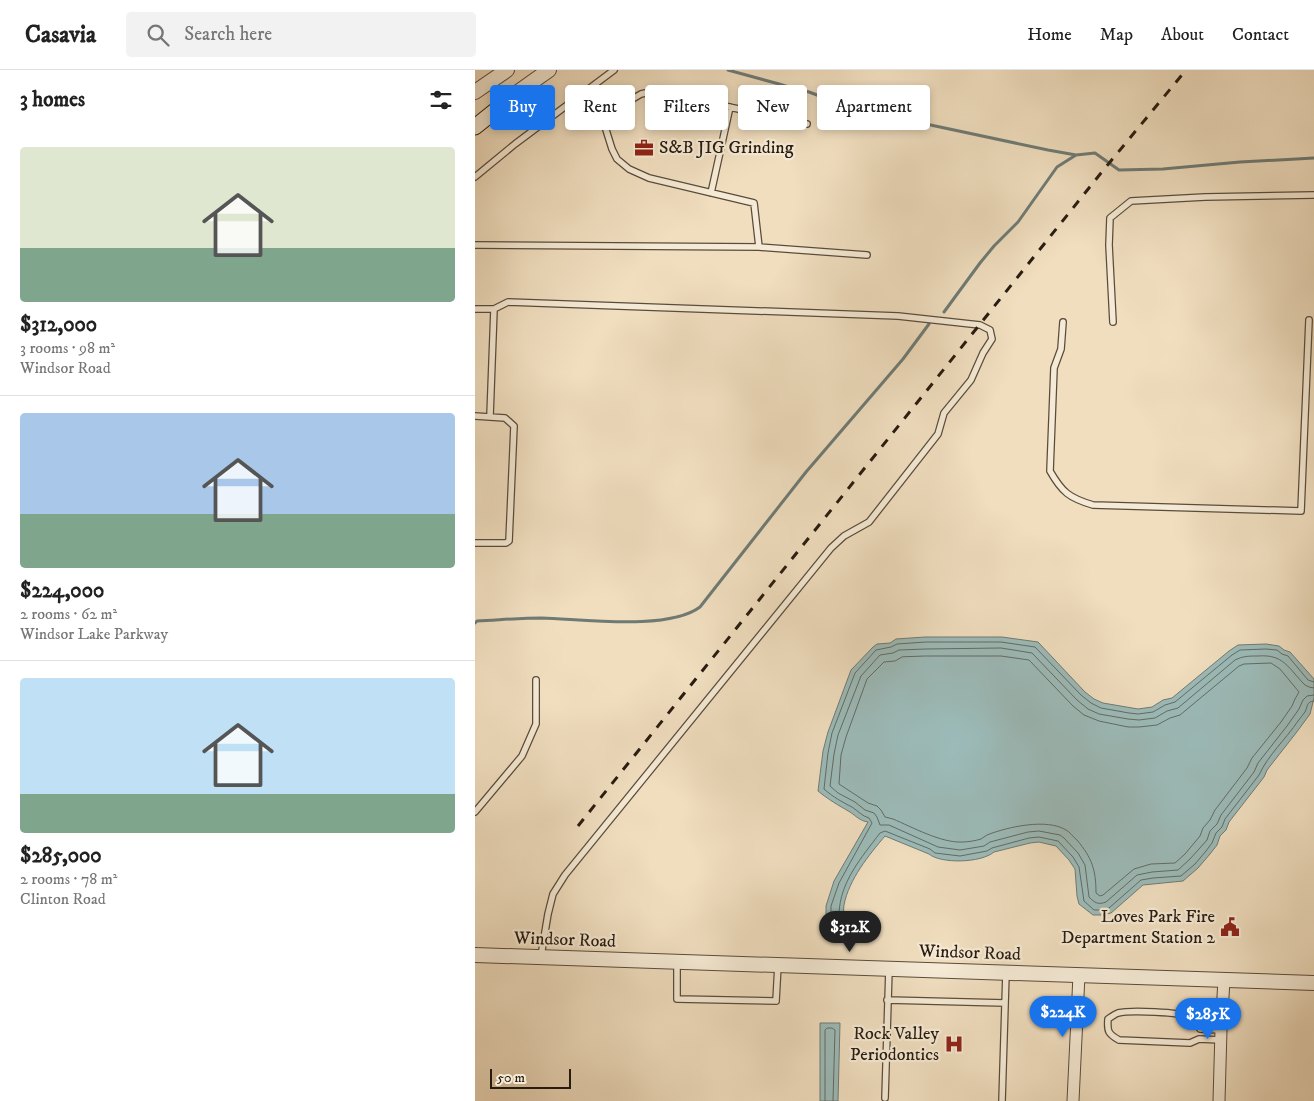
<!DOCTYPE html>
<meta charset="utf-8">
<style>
body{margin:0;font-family:"IM FELL DW Pica",serif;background:#f2f2f2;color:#222;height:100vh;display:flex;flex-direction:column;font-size:19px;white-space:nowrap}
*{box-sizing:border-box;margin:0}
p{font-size:16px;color:#767676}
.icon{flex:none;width:28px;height:28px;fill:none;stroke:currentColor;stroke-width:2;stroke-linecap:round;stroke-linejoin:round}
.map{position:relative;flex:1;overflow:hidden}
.side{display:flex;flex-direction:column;background:#fff;width:475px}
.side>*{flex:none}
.hud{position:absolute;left:15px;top:15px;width:475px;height:45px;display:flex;gap:10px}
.scale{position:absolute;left:15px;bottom:12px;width:81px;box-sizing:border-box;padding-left:5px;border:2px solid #281b10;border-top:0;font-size:14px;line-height:18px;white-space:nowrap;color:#281b10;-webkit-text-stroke:4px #f5ead5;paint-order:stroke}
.price{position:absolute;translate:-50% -42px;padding:0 11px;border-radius:18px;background:#1a73e8;color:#fff;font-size:16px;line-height:32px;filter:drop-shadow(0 1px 2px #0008)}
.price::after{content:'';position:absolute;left:50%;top:30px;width:15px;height:11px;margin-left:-8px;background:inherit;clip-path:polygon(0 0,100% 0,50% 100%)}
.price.selected{background:#222;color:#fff}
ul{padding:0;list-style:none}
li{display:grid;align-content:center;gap:10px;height:265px;padding:0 20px}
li+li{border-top:1px solid #e0e0e0}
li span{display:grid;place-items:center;height:155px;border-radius:5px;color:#555}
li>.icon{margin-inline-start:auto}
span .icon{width:90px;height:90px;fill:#fffc;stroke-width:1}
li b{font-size:21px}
h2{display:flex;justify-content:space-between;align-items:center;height:60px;padding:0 20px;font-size:21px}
.chip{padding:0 18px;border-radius:5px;background:#fff;box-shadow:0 2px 8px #0003;font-size:18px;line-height:45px}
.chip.selected{background:#1a73e8;color:#fff}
header{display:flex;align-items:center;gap:30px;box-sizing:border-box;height:70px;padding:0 25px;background:#fff;border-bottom:1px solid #e0e0e0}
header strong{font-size:24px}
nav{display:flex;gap:28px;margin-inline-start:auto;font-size:18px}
.search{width:350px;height:45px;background:#f2f2f2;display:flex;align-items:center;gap:12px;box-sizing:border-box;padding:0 18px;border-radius:5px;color:#767676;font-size:19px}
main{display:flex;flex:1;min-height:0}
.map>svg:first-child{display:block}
.water{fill:#9cbbb9;stroke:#6e7b75}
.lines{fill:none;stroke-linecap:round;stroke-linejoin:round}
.shore{stroke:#626b64;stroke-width:1}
.stream{stroke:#6e7b75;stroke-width:3}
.service-casing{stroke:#5a4c3c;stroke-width:8}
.minor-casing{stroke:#5a4c3c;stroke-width:13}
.tertiary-casing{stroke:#5a4c3c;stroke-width:16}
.secondary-casing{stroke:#281b10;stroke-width:17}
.service{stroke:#f5ead5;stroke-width:5.5}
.minor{stroke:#f5ead5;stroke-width:11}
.tertiary{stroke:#f5ead5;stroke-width:14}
.secondary{stroke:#f5ead5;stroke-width:15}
.rail{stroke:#281b10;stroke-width:3;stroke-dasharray:9 9;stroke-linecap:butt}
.labels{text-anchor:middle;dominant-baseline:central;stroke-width:4.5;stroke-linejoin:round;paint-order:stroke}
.poi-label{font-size:18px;fill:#281b10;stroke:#f5ead5;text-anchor:end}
.street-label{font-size:18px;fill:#281b10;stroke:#f5ead5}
</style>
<header>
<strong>Casavia</strong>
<div class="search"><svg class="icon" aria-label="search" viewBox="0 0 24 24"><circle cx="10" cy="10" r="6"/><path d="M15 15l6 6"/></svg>Search here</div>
<nav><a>Home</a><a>Map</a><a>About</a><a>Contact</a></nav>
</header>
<main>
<section class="side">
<h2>3 homes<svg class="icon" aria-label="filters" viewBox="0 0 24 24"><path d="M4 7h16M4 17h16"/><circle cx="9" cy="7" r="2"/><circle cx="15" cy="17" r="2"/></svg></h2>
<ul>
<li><span style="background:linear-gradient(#dfe7d0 65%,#7fa58c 0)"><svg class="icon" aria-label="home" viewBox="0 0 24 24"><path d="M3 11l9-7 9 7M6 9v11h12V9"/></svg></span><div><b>$312,000</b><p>3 rooms · 98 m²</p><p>Windsor Road</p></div></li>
<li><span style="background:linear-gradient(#a9c7e8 65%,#7fa58c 0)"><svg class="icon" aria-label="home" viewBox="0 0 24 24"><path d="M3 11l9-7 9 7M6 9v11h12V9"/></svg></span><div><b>$224,000</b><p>2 rooms · 62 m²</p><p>Windsor Lake Parkway</p></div></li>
<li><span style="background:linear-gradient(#bfe0f5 75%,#7fa58c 0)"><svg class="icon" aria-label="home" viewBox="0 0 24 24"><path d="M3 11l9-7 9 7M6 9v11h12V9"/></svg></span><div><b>$285,000</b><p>2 rooms · 78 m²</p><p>Clinton Road</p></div></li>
</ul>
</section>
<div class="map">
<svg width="839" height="1031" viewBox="0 0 839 1031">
<rect width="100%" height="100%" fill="#f0debf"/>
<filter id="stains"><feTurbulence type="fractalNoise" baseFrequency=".004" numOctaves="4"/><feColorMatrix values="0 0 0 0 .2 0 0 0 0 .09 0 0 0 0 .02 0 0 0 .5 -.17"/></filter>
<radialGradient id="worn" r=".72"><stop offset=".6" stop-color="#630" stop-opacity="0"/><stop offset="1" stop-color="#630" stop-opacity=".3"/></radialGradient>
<path class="water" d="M450 567H527L563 572 610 622 619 629 628 633 663 639 677 637 688 630 697 628 754 581 763 575 791 574 804 576 809 580 815 582 839 609V628L835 644 821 663 792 700 789 707 754 752 751 760 745 766 742 775 735 784 723 798 708 811 668 815 636 843 626 845H618L604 834 602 826 600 799 594 790 581 776 564 772 555 773 519 782C506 793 466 794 454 784L410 766C394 785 374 809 369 835 368 840 369 846 369 851L351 850V836L359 811 393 752C385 751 381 746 375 742 363 735 354 730 343 721L348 681 353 662 376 600 398 577 402 574 415 573 421 569Z
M345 953H365L363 1031H345Z"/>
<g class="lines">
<path class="shore" d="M451 586H526L554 590 598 636 609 645 624 651 653 657H664L682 655 695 648 705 645 764 596 769 594 796 593 805 599 824 622 820 629 817 636 806 652 777 688 772 698 740 740 735 750 728 758 725 766 710 784 700 793 676 794 659 799 628 825 625 826 621 823C621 800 617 788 602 770 598 767 595 762 591 760 572 748 532 757 512 765 510 766 508 768 506 769 500 771 492 772 487 772 466 773 437 757 418 749L410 747 406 740 402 736 393 733 364 714 366 685 371 667 392 609 409 592 420 591 427 587Z
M839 612 833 610 813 586 807 584 802 580 791 579 765 580 757 585 700 632 690 635 678 642 663 644 654 643 626 638 616 633 606 625 560 577 526 572H451L422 574 416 577 401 580 380 603 357 663 353 683 349 719C358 727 367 732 377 737 383 741 387 746 394 748L397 753 364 813 356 836V844L361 845 364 844C365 812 386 788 405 763L410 761 455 779 460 783 485 786 512 781 517 778 554 768 564 767 583 771 598 787 604 797 609 831 619 840H626L634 838 666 810 678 808 706 806 720 794 731 781 737 773 741 763 747 757 750 749 784 705C793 685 811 669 823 651 825 648 828 645 830 642 833 636 831 632 839 631
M839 618 834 617 830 615C813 598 809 584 783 586 774 586 768 586 760 590L703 638 692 641 680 648 664 650 653 649 624 644 613 639 602 630 557 583 526 578 451 579 424 580 418 583 405 585 386 606 363 665 359 684 355 716 363 723 380 732 390 740 399 743 402 747 405 755H414L463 777 485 780 509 776 515 772 553 762 564 761 585 765 589 768 603 783 610 795 614 827C620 833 623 835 631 832L662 805 677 802 703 800 715 789 732 770 735 761 742 754 746 745 779 702 783 693 812 656 824 639 828 630 832 626 839 625
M350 1031V960L352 958H357L360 960 358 1031"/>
<path class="stream" d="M253 0 304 14 317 18 334 22 342 25 346 29 373 34 385 39 409 43 418 47 573 80 601 85 620 83 644 100 688 99 765 92 839 88
M469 242 505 193 519 176 543 152 582 97 601 85
M0 553 2 551C24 550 45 548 67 548 107 549 193 561 225 537L331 402 428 289 454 254"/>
<g class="service-casing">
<path id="service" d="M108 23 127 47 166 24 175 22H186L332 54
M127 47 137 79 142 89 154 99 174 108 279 133 284 177 392 185
M0 107 40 74 139 0
M236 123 255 37
M0 175 284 177
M0 239H19
M588 252 586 279 579 298 575 401C587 422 594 428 618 435L826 441 834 250
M638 252 634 175 635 148 656 131 730 127 839 125
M0 346 30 348 39 356 34 471 31 473H0
M15 346 19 239 33 232 423 246 505 255 515 260 517 269 508 283 496 310 469 343 463 364 394 452 369 466 356 478 90 805 78 824 73 844 66 886
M0 742 47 686 61 654V610
M202 892V929L301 931 303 895
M412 930 530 933
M746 970 724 969 715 973 644 970C633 964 632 961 633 949 636 947 640 944 643 943 655 940 705 942 715 947 720 950 722 954 725 959L746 960
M410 1028 414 899
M527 1031 531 903"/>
</g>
<g class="minor-casing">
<path id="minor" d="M598 1031 604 905
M744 1031 746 960 749 910"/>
</g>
<g class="tertiary-casing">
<path id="tertiary" d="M0 22 32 0
M26 34 74 0
M0 885 839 913"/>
</g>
<g class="secondary-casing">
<path id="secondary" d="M0 57 36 28"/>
</g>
<use href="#service" class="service"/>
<use href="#minor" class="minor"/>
<use href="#tertiary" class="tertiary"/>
<use href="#secondary" class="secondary"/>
<path class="rail" d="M103 756 626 103 711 0"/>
</g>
<defs>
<g id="office-bare" transform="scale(1.5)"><path d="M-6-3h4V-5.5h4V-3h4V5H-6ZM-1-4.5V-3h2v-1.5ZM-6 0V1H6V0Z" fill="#8f2418" stroke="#f5ead5" stroke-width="2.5" paint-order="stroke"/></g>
<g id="civic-bare" transform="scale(1.5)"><path d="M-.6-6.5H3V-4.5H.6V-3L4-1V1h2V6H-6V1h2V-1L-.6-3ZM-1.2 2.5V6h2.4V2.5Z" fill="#8f2418" stroke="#f5ead5" stroke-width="2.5" paint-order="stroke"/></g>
<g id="hospital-bare" transform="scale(1.5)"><path d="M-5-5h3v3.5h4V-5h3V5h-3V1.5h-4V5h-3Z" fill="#8f2418" stroke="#f5ead5" stroke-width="2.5" paint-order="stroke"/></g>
</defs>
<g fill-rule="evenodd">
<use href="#office-bare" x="169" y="78"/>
<use href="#civic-bare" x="755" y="857"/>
<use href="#hospital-bare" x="479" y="974"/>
</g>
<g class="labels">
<g class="poi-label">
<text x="184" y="78" text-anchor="start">S&amp;B JIG Grinding</text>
<text x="740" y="847">Loves Park Fire<tspan x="740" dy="21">Department Station 2</tspan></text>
<text x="464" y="964">Rock Valley<tspan x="464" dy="21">Periodontics</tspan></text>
</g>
<g class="street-label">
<text transform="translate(90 870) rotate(2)">Windsor Road</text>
<text transform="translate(495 883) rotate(2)">Windsor Road</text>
</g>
</g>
<rect width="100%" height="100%" filter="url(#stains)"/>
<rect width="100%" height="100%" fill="url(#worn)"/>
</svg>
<div class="scale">50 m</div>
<b class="price selected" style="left:375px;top:883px">$312K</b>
<b class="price" style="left:588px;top:968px">$224K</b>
<b class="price" style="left:733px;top:970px">$285K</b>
<div class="hud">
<a class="chip selected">Buy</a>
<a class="chip">Rent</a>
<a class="chip">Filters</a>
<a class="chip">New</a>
<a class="chip">Apartment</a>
</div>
</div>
</main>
